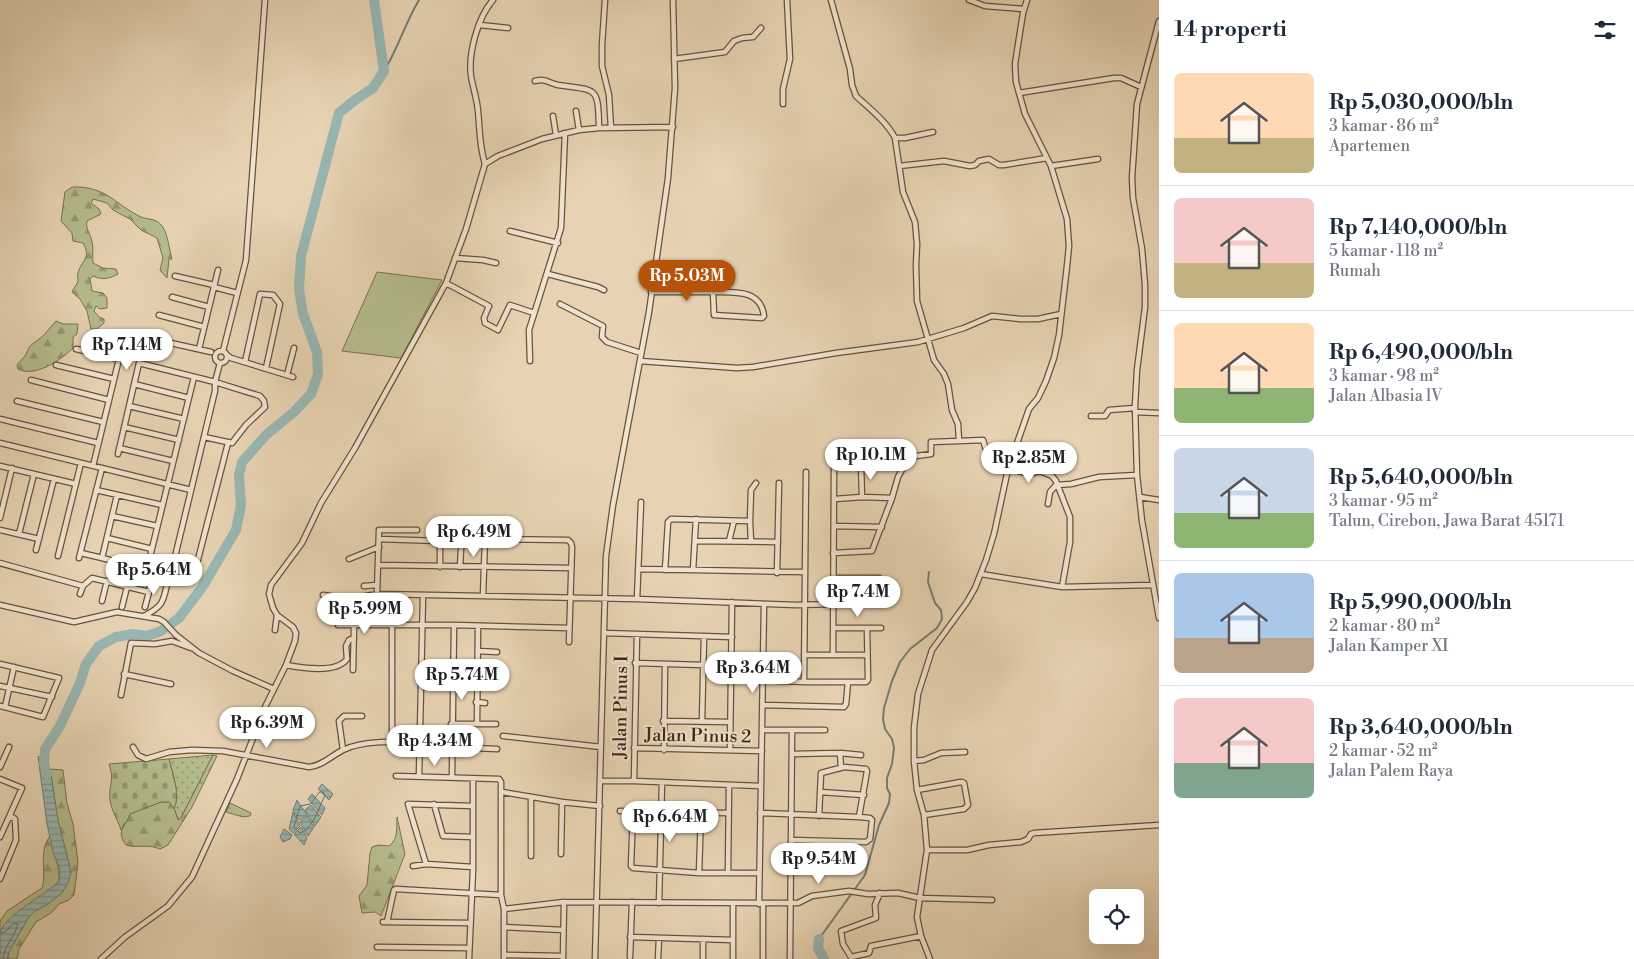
<!DOCTYPE html>
<html lang="id">
<meta charset="utf-8">
<style>
body{margin:0;font-family:"Libre Bodoni",serif;background:#f6f6f7;color:#1f2937;height:100vh;display:flex;flex-direction:column;font-size:19px;white-space:nowrap}
*{box-sizing:border-box;margin:0}
p{font-size:16px;color:#747a83}
.icon{flex:none;width:28px;height:28px;fill:none;stroke:currentColor;stroke-width:2;stroke-linecap:round;stroke-linejoin:round}
.map{position:relative;flex:1;overflow:hidden}
.side{display:flex;flex-direction:column;background:#fff;width:475px}
.side>*{flex:none}
.tools{position:absolute;left:1089px;top:889px;display:grid;gap:10px}
.tools a{display:grid;place-items:center;width:55px;height:55px;border-radius:8px;background:#fff;box-shadow:0 5px 20px #0002;font-size:25px}
.price{position:absolute;translate:-50% -42px;padding:0 11px;border-radius:18px;background:#fff;color:#222;font-size:16px;line-height:32px;filter:drop-shadow(0 1px 2px #0008)}
.price::after{content:'';position:absolute;left:50%;top:30px;width:15px;height:11px;margin-left:-8px;background:inherit;clip-path:polygon(0 0,100% 0,50% 100%)}
.price.on{background:#b45309;color:#fff}
ul{padding:0;list-style:none}
li{display:flex;align-items:center;gap:15px;height:125px;padding:0 15px}
li+li{border-top:1px solid #e0e1e3}
li span{display:grid;place-items:center;flex:none;width:140px;height:100px;border-radius:8px;color:#555}
li>.icon{margin-inline-start:auto}
span .icon{width:60px;height:60px;fill:#fffc;stroke-width:1}
li b{font-size:21px}
h2{display:flex;justify-content:space-between;align-items:center;height:60px;padding:0 15px;font-size:21px}
main{display:flex;flex:1;min-height:0}
.map>svg:first-child{display:block}
.grass{fill:url(#grass-dots);stroke:#79724f}
.forest{fill:url(#forest-firs);stroke:#79724f}
.cemetery{fill:url(#cemetery-stones);stroke:#79724f}
.pitch{fill:#b5bc8d;stroke:#79724f}
.water{fill:url(#water-rules);stroke:#747d72}
.lines{fill:none;stroke-linecap:round;stroke-linejoin:round}
.shore{stroke:#6a6f62;stroke-width:1}
.stream{stroke:#747d72;stroke-width:2}
.river{stroke:#98b7b3;stroke-width:10}
.street-casing{stroke:#68523a;stroke-width:7}
.street{stroke:#efe2ce;stroke-width:4.5}
.labels{text-anchor:middle;dominant-baseline:central;stroke-width:4;stroke-linejoin:round;paint-order:stroke}
.street-label{font-size:18px;fill:#3d2711;stroke:#efe2ce}
</style>
<main>
<div class="map">
<svg width="1159" height="959" viewBox="0 0 1159 959">
<defs>
<pattern id="grass-dots" width="8" height="8" patternUnits="userSpaceOnUse" patternTransform="scale(1.25)"><rect width="8" height="8" fill="#b5bc8d"/><path d="M2 2h.1M6 6h.1" fill="none" stroke="#949972" stroke-width="1.8" stroke-linecap="round"/></pattern>
<pattern id="forest-firs" width="22" height="20" patternUnits="userSpaceOnUse" patternTransform="scale(1.25)"><rect width="22" height="20" fill="#b5bc8d"/><path d="M5 1l3.5 6h-7zM16 11l3.5 6h-7z" fill="#949972"/></pattern>
<pattern id="cemetery-stones" width="16" height="16" patternUnits="userSpaceOnUse" patternTransform="scale(1.25)"><rect width="16" height="16" fill="#b5bc8d"/><path d="M2 7V4a2 2 0 0 1 4 0v3zM10 15v-3a2 2 0 0 1 4 0v3z" fill="#949972"/></pattern>
<pattern id="water-rules" width="6" height="5" patternUnits="userSpaceOnUse" patternTransform="scale(1.25)"><rect width="6" height="5" fill="#98b7b3"/><path d="M0 2.5h6" fill="none" stroke="#7d9590"/></pattern>
</defs>
<rect width="100%" height="100%" fill="#e7d3b3"/>
<filter id="stains"><feTurbulence type="fractalNoise" baseFrequency=".004" numOctaves="4"/><feColorMatrix values="0 0 0 0 .2 0 0 0 0 .09 0 0 0 0 .02 0 0 0 .5 -.17"/></filter>
<radialGradient id="worn" r=".72"><stop offset=".6" stop-color="#630" stop-opacity="0"/><stop offset="1" stop-color="#630" stop-opacity=".3"/></radialGradient>
<path class="grass" d="M213 755 181 818 178 820 174 808C181 795 172 773 169 759Z"/>
<path class="forest" d="M72 187C107 186 114 204 141 217 149 220 156 218 162 226 168 234 169 249 172 259H169L167 278 160 270 163 258 157 238 141 230 130 219 113 210 107 203 93 199 91 203 99 209 101 214 87 221C85 229 91 234 92 242 94 248 92 256 93 263L103 268 116 269 118 274C109 279 102 280 93 276L90 279 92 291 103 293 107 298V308L100 309 96 306 94 311 99 317 104 319V323L97 329H91L87 311 80 299 72 292C73 288 77 285 78 281 78 279 77 276 78 273 81 260 92 259 83 243L73 241 72 233 61 221 65 192Z
M56 321 63 324H78L77 334 73 337V348C61 360 35 378 18 369L17 365 25 356 30 346 43 336Z
M213 755 217 756 192 807 168 845 160 849C146 843 139 849 126 845 115 830 126 828 129 814L161 802H169L174 808 178 820 181 818Z
M50 769 63 770 67 803 73 824 77 854 78 863 74 895 69 900 59 904 51 913 36 922 19 949 17 959H7L9 952 28 918 35 911 48 904 71 872 58 820Z
M230 803 251 813 250 816 243 817 226 812Z
M397 817 405 854 381 916 375 912 362 913 359 896 367 885 370 853 372 847 378 845 389 846C399 838 396 829 397 817Z
M50 836C53 852 60 866 59 882L4 925 0 933V921L7 911 42 888C47 871 38 852 50 836Z"/>
<path class="cemetery" d="M169 759C172 773 181 795 174 808L169 802H161L130 814 127 821 121 830C118 820 111 810 110 800 108 785 115 781 109 764Z"/>
<path class="pitch" d="M377 272 442 280 401 358 342 351Z"/>
<path class="water" d="M38 756 50 769 58 820 71 872 69 881 62 893 48 904 35 911 28 918 9 952 7 959H0C0 951 0 940 0 932 5 916 46 893 59 882L60 870 53 852 47 824Z
M322 784 333 794 329 800 318 789Z
M312 794 325 808 322 815 308 799Z
M297 800 307 815 299 820 293 810Z
M311 805 321 817 315 826 305 810Z
M293 812 300 826 293 833 289 829Z
M307 816 314 827 308 836 300 822Z
M301 827 307 838 304 845 294 834Z
M284 829 292 835 290 839 283 842 280 837Z"/>
<g class="lines">
<path class="shore" d="M320 792H323L325 795C319 807 313 829 300 833L294 827 300 806 310 804Z
M0 933 5 932 14 923 18 924C15 936 4 946 3 959"/>
<path class="stream" d="M384 71C398 49 405 23 419 0
M819 939 865 875 879 825 889 803 890 794 887 788V778L892 764 894 748 892 739 885 729 883 719 884 708 892 681 900 662 910 649 937 628 942 619 941 610 935 603 928 582 929 572"/>
<path class="river" d="M47 774 44 763 45 749 60 726 80 683 86 664 99 646 116 637 133 634 147 636 161 631 179 618 203 586 236 530 241 505 239 475 242 462 266 435 294 412 311 394 318 374 317 352 303 314 299 289 301 256 339 113 355 100 373 88 384 71 374 0
M819 939 818 948 824 959"/>
<g class="street-casing">
<path id="street" d="M605 0 602 45V66L609 95 611 128
M831 0 850 69 852 85 856 96C869 108 887 122 895 138L903 192 915 222 917 244 916 265 917 301 934 360 944 374 948 384 952 410 958 424 959 441 931 442V454L909 457 898 477 892 498 872 551 833 553
M969 0 985 6 1024 9
M1159 21 1137 104 1132 178 1133 198 1142 249 1145 285V307L1137 370 1135 406 1137 475 1142 521 1159 618
M480 25 508 28
M674 59 725 52 734 41 742 38 753 37 761 28
M535 81C546 78 548 83 558 85 597 91 598 85 599 128
M1019 93 1114 78H1121L1141 87
M783 104V89L790 59 787 0
M576 111 579 130
M553 116 556 135
M895 138H905L933 132
M485 164C479 145 480 130 478 111 477 99 473 88 471 76 468 53 478 17 493 0
M899 166 944 161 970 166 975 165 979 161 989 159 999 165H1004L1047 158
M1051 166 1098 159
M510 231 558 243
M455 258 483 260 496 263
M548 274 598 287 604 290
M175 276 214 285
M446 283 489 306 484 318 485 323 498 330 510 305 534 313
M214 287 237 293
M651 292H713
M713 292C733 292 761 289 764 316L762 318 714 315Z
M172 297 209 307
M560 304 603 326 602 337 607 342 641 353
M159 315 204 327
M135 335 211 352
M76 349 119 359 93 466
M199 349 218 270
M215 357a6 6 0 1 1 12 0a6 6 0 1 1-12 0Z
M223 351 246 260 265 0
M227 355 231 358 293 377
M530 361 529 330 561 228 565 133
M640 361 737 368 753 367 836 353 918 342 964 328 992 316 1020 319H1038L1061 314
M245 362 260 294 273 295 280 304 266 368
M56 365 114 379
M287 375 294 348
M31 380 109 400
M134 384 189 398
M17 401 103 422
M129 406 184 419
M1135 412 1159 413
M1091 416H1105L1109 410 1135 408
M0 419 98 443
M124 427 179 440
M959 441 983 440 990 463 1029 474 1040 471 1052 476 1056 481 1070 517V542L1062 587
M0 443 191 490
M119 448 173 461
M118 454 139 363 215 382 260 396 264 401 265 407 246 425 232 443 204 437
M861 465 862 497
M0 466 76 484
M96 490 162 505
M117 495 102 558 163 574
M1140 497 1159 500
M835 499 862 497 892 498
M1048 504 1050 492 1056 485 1071 484 1099 477 1137 475
M112 516 157 526
M0 518 12 468
M750 521 751 490 756 483
M834 526 882 527
M0 530 39 539
M19 534 34 474
M107 538 152 549
M379 539 438 541 440 546V567
M695 541 778 542
M729 541 734 521
M36 550 54 479
M81 553 102 558
M58 556 81 463
M79 558 102 468
M349 559 379 547
M0 563 83 586 92 578 149 592 153 571
M173 565 215 391V382L220 363
M378 565 571 568
M460 567 462 531
M147 569 194 377
M638 569 805 572
M665 570 668 522 671 519 750 521 751 542
M693 570 696 519
M178 572 175 579 172 580 166 579 163 574 166 567 170 565 176 567 178 572 192 575 195 571 228 443
M777 573 779 483
M981 574 1062 587 1152 585
M834 578H879
M364 586 377 585
M80 594 83 586
M377 594 379 530H417
M323 595 350 599 377 594 637 599 796 605 878 603
M483 596 485 539 568 540 571 543 572 547 569 642
M637 599 641 502
M102 601 107 581
M0 605 74 622 117 612 159 619 164 622 176 635 199 653 233 671 274 689
M122 607 127 587
M145 607 149 592
M144 616C165 605 163 601 168 580
M338 625H454L569 628
M834 628H881
M275 630 277 615
M604 633 732 637
M478 651 497 652
M804 655H866
M833 655 834 468
M635 663 703 665
M0 664 59 678 43 717 0 706
M286 665C302 668 336 674 347 659L346 646 349 640 354 638
M353 670 354 626
M124 674 171 684
M763 680 804 682H866L868 680 867 628
M804 682 806 472
M0 686 52 697
M121 695 131 643 155 644 172 641 191 648
M476 702 485 703
M763 705 844 707 846 704 848 682
M5 707 14 667
M663 721 730 722
M702 721 704 636
M451 724H496
M477 724 478 626
M258 726 278 731 287 730
M762 730H825
M503 736 601 747
M392 743V624
M133 747 138 755 146 759 169 752 192 750 223 751 309 767C322 766 331 756 343 750 361 741 399 740 419 744
M452 747 497 749
M634 748 762 751
M343 750 339 721 344 716H362
M664 750 665 664
M730 750 732 602
M840 753 861 755
M793 754 840 753 841 768
M914 761 924 760 941 753 965 752
M0 767 9 747
M396 776 499 779 501 782V895
M419 776 423 595
M452 777 454 625
M0 779 22 788 0 837
M600 781H634L760 786
M634 781 637 634
M917 790 961 782 964 783 968 805 964 809 924 815
M502 792 562 802 600 806
M820 792 864 795
M434 804 443 836 473 837
M620 811 728 813
M633 812 631 866 633 868 699 873H759
M760 813 859 817 870 818 872 820 870 839 866 842 791 840
M819 816 821 773 844 767 866 769 867 771 859 817
M927 850H967L989 845 1021 842 1028 839 1031 834 1034 833 1159 825
M561 854 562 802
M531 856V798
M426 864 408 804 473 806
M413 866 426 864 473 867
M699 873 701 813
M728 873 729 785
M0 879 16 840 15 819 10 816
M880 893 875 905 876 918 841 931 843 944 851 957 869 953 871 946 921 936
M659 903 662 782
M763 903H798L812 896 849 891 868 894 898 893 920 898 992 900
M759 904 764 604
M504 909 564 902 763 903V959
M383 922 470 923
M387 922 394 890 396 889 501 895 504 909V959
M504 927 563 930
M630 937 733 940
M377 947 469 948
M504 955 563 956
M630 957 632 902
M563 958 564 902
M101 959 125 937 168 906 192 877 237 779 266 705 286 665 295 641 296 633 293 627 277 615 273 608 269 594 271 585 302 543 321 503 355 448 446 283 466 229 485 164 498 156 542 139 579 130 599 128 673 127
M469 959 473 870V779
M595 959 606 556 613 505 649 312 668 178 675 88 673 0
M658 959 659 938
M703 959V939
M733 959V904
M790 959 792 730
M930 959 921 936 917 917 927 850 924 815 917 790 914 761V728L918 694 932 650 967 602 975 588 986 560 994 534 1008 469 1029 409 1038 398 1046 381 1054 358 1059 335 1067 266 1069 246 1067 219 1051 166 1025 114 1016 82 1015 64 1023 13 1027 0"/>
</g>
<use href="#street" class="street"/>
</g>
<g class="labels">
<g class="street-label">
<text transform="translate(621 707) rotate(-89)">Jalan Pinus I</text>
<text transform="translate(698 736) rotate(1)">Jalan Pinus 2</text>
</g>
</g>
<rect width="100%" height="100%" filter="url(#stains)"/>
<rect width="100%" height="100%" fill="url(#worn)"/>
</svg>
<div class="tools">
<a><svg class="icon" aria-label="locate" viewBox="0 0 24 24"><circle cx="12" cy="12" r="6"/><path d="M12 2v4M12 18v4M2 12h4M18 12h4"/></svg></a>
</div>
<b class="price on" style="left:687px;top:302px">Rp 5.03M</b>
<b class="price" style="left:127px;top:371px">Rp 7.14M</b>
<b class="price" style="left:871px;top:481px">Rp 10.1M</b>
<b class="price" style="left:1029px;top:484px">Rp 2.85M</b>
<b class="price" style="left:474px;top:558px">Rp 6.49M</b>
<b class="price" style="left:154px;top:596px">Rp 5.64M</b>
<b class="price" style="left:858px;top:618px">Rp 7.4M</b>
<b class="price" style="left:365px;top:635px">Rp 5.99M</b>
<b class="price" style="left:753px;top:694px">Rp 3.64M</b>
<b class="price" style="left:462px;top:701px">Rp 5.74M</b>
<b class="price" style="left:267px;top:749px">Rp 6.39M</b>
<b class="price" style="left:435px;top:767px">Rp 4.34M</b>
<b class="price" style="left:670px;top:843px">Rp 6.64M</b>
<b class="price" style="left:819px;top:885px">Rp 9.54M</b>
</div>
<section class="side">
<h2>14 properti<svg class="icon" aria-label="filters" viewBox="0 0 24 24"><path d="M4 7h16M4 17h16"/><circle cx="9" cy="7" r="2"/><circle cx="15" cy="17" r="2"/></svg></h2>
<ul>
<li><span style="background:linear-gradient(#ffd9b3 65%,#c2b280 0)"><svg class="icon" aria-label="home" viewBox="0 0 24 24"><path d="M3 11l9-7 9 7M6 9v11h12V9"/></svg></span><div><b>Rp 5,030,000/bln</b><p>3 kamar · 86 m²</p><p>Apartemen</p></div></li>
<li><span style="background:linear-gradient(#f6c9c9 65%,#c2b280 0)"><svg class="icon" aria-label="home" viewBox="0 0 24 24"><path d="M3 11l9-7 9 7M6 9v11h12V9"/></svg></span><div><b>Rp 7,140,000/bln</b><p>5 kamar · 118 m²</p><p>Rumah</p></div></li>
<li><span style="background:linear-gradient(#ffd9b3 65%,#8fb573 0)"><svg class="icon" aria-label="home" viewBox="0 0 24 24"><path d="M3 11l9-7 9 7M6 9v11h12V9"/></svg></span><div><b>Rp 6,490,000/bln</b><p>3 kamar · 98 m²</p><p>Jalan Albasia lV</p></div></li>
<li><span style="background:linear-gradient(#c9d6e8 65%,#8fb573 0)"><svg class="icon" aria-label="home" viewBox="0 0 24 24"><path d="M3 11l9-7 9 7M6 9v11h12V9"/></svg></span><div><b>Rp 5,640,000/bln</b><p>3 kamar · 95 m²</p><p>Talun, Cirebon, Jawa Barat 45171</p></div></li>
<li><span style="background:linear-gradient(#a9c7e8 65%,#b9a48a 0)"><svg class="icon" aria-label="home" viewBox="0 0 24 24"><path d="M3 11l9-7 9 7M6 9v11h12V9"/></svg></span><div><b>Rp 5,990,000/bln</b><p>2 kamar · 80 m²</p><p>Jalan Kamper XI</p></div></li>
<li><span style="background:linear-gradient(#f6c9c9 65%,#7fa58c 0)"><svg class="icon" aria-label="home" viewBox="0 0 24 24"><path d="M3 11l9-7 9 7M6 9v11h12V9"/></svg></span><div><b>Rp 3,640,000/bln</b><p>2 kamar · 52 m²</p><p>Jalan Palem Raya</p></div></li>
</ul>
</section>
</main>
